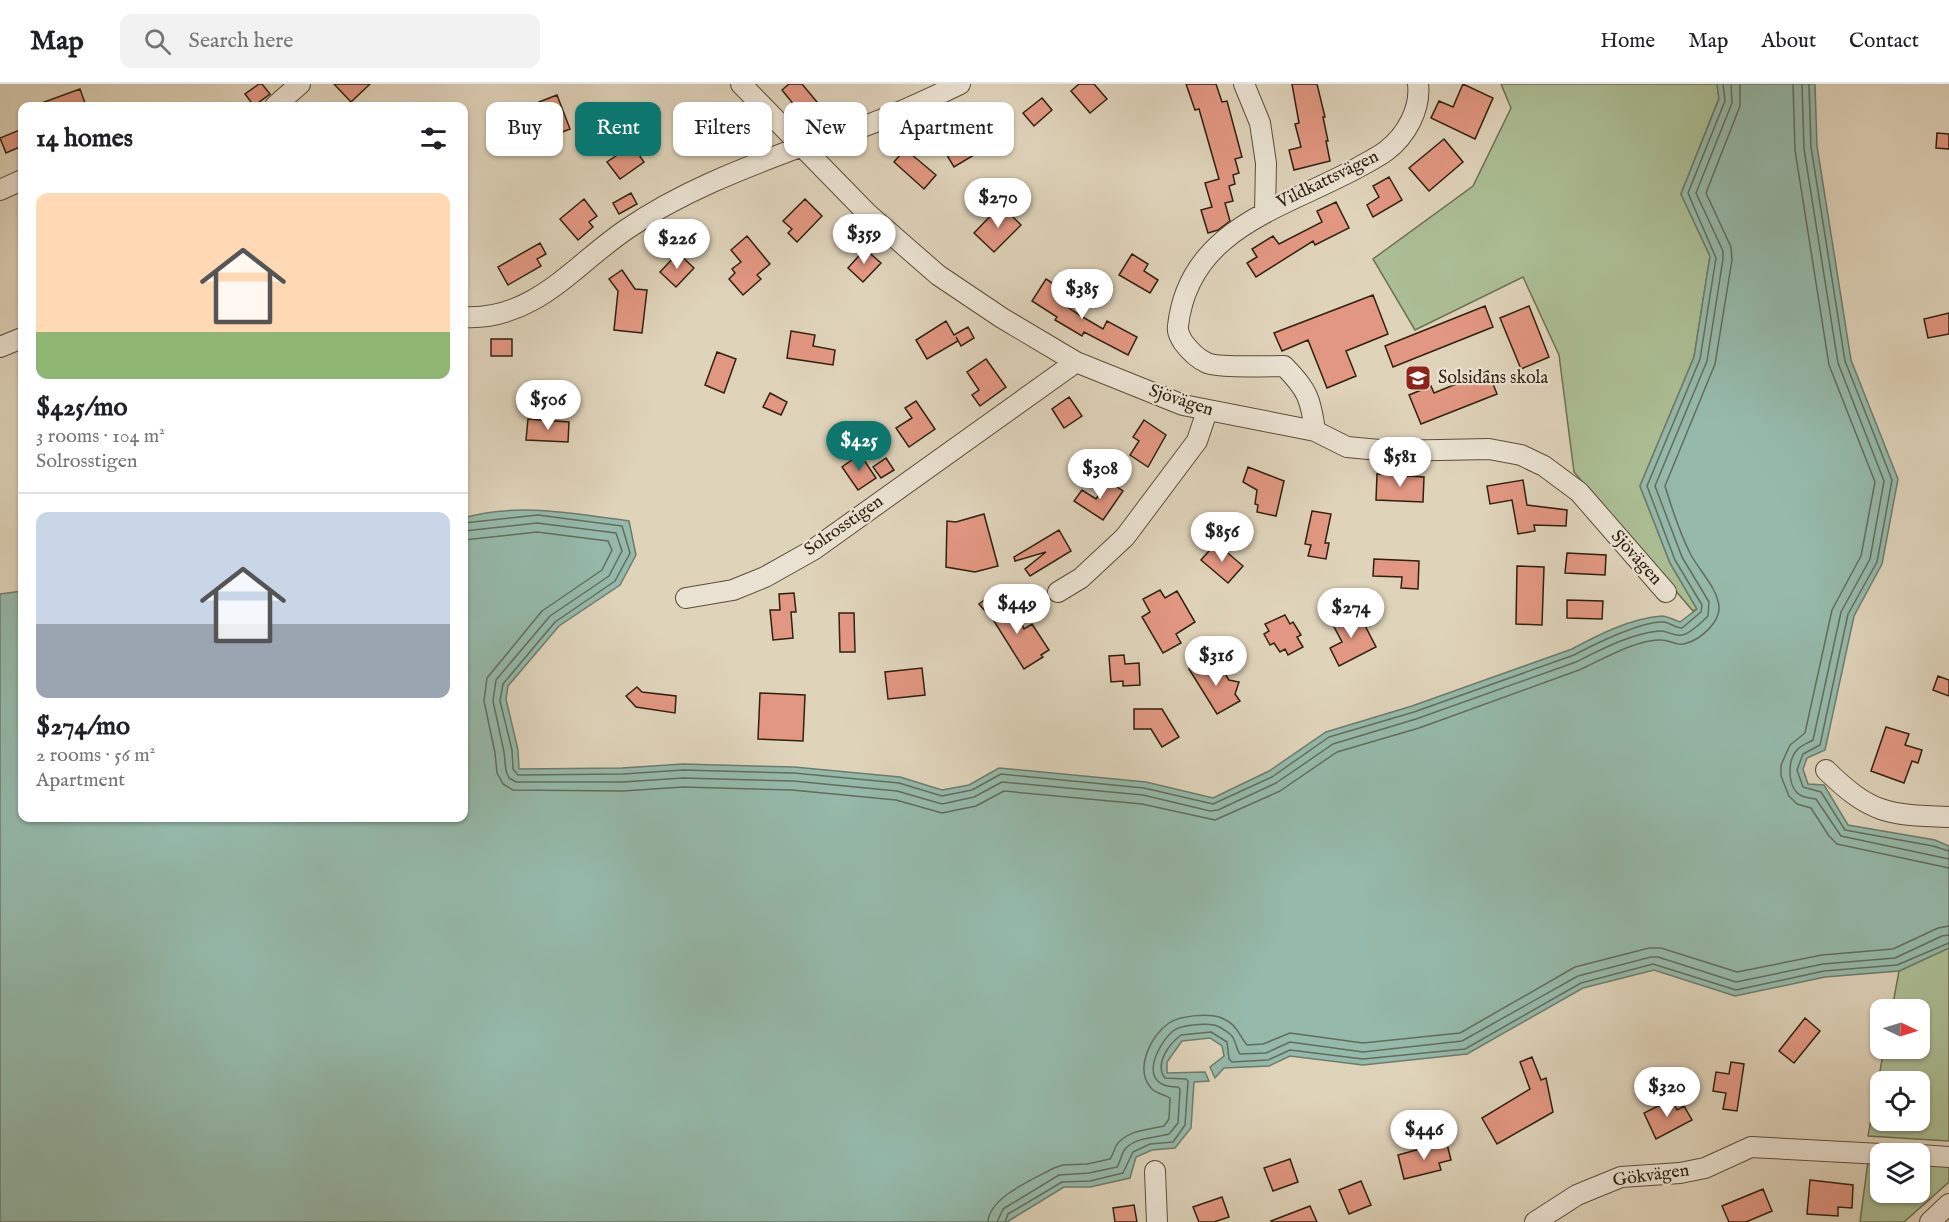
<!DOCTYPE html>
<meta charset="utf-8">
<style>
body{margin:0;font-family:"IM FELL English",serif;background:#f2f2f2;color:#202124;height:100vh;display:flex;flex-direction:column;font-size:22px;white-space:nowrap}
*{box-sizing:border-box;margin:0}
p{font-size:20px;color:#757577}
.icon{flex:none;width:33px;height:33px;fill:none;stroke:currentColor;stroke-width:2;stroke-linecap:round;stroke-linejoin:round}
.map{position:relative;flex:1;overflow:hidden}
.details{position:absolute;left:18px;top:18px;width:450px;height:720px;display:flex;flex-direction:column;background:#fff;border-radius:12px;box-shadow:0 2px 4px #0004}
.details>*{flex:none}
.guide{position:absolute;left:486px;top:18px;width:570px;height:54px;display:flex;gap:12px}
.needle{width:39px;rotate:94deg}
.buttons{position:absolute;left:1870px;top:915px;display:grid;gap:12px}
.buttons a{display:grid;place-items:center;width:60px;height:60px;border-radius:12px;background:#fff;box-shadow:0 2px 4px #0004;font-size:30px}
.price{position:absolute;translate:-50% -51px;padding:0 14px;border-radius:21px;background:#fff;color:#222;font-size:20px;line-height:39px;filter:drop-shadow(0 2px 3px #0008)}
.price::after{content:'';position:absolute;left:50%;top:36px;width:18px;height:14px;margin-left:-9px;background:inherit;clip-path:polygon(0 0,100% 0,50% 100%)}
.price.on{background:#0f766e;color:#fff}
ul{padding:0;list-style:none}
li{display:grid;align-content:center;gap:12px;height:318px;padding:0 18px}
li+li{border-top:2px solid #e0e0e0}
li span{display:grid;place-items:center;height:186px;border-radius:12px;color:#555}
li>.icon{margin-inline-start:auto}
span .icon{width:108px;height:108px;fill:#fffc;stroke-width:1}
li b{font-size:26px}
h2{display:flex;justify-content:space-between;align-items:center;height:72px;padding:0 18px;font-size:26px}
.tag{padding:0 21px;border-radius:12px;background:#fff;box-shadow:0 2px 4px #0004;font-size:21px;line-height:54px}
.tag.on{background:#0f766e;color:#fff}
header{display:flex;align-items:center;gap:36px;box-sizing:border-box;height:84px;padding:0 30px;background:#fff;border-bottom:2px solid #e0e0e0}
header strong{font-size:28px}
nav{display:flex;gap:33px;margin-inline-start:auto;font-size:21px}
.search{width:420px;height:54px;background:#f2f2f2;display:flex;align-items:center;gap:15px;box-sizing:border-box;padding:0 21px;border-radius:12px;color:#757577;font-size:22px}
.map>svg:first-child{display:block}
.green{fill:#acbe95;stroke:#6e7052;stroke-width:1.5;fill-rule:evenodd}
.water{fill:#95b9aa;stroke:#6d7c6c;stroke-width:1.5}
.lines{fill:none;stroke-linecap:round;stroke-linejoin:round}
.shore{stroke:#636d5c;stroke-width:1.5}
.building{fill:#e29782;stroke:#31210f;stroke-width:1.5}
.minor-casing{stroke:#5c4e3a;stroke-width:22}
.minor{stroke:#eae2d2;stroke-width:20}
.labels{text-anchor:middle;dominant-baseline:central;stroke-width:4.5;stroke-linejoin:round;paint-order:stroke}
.street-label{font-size:18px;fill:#31210f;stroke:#eae2d2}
.poi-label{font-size:18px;fill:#31210f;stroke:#eae2d2;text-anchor:start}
</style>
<header>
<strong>Map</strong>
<div class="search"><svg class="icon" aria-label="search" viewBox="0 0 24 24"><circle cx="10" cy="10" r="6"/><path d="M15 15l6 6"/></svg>Search here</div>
<nav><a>Home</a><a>Map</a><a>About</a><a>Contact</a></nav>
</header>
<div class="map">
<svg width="1949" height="1138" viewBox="0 0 1949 1138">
<rect width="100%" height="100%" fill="#dfd3ba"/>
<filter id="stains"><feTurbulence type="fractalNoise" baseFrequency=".00333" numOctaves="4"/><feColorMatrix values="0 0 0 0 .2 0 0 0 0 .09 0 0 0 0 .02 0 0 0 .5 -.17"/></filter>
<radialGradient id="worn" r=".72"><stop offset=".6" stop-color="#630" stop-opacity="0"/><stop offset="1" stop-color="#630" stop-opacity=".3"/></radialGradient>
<path class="green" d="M1501 0H1717L1719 14 1681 110 1710 172 1694 273 1640 402 1670 479 1697 525 1693 527 1574 388 1559 271 1523 193 1415 246 1373 175 1473 102 1511 24Z
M1949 864V1057L1868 1052 1884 965 1920 964V926L1892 925 1899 887ZM1881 998H1920V1036H1881Z
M1868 1077H1881V1108H1920V1078L1949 1079V1098L1904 1138H1860Z"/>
<path class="water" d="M1717 0H1815L1817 62 1851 276 1898 395 1882 480 1854 532 1825 666 1807 674 1803 685 1808 700 1824 701 1848 741 1935 756 1949 762V864L1899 887 1825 893 1735 912 1654 886 1583 904 1467 970 1363 981 1290 972 1269 982 1224 984 1215 994 1210 983 1224 972 1222 962 1210 954 1182 957 1167 978V989L1205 988 1209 997 1194 998 1191 1044 1175 1064 1152 1066 1136 1073 1130 1094 1090 1103H1064L1007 1138H0V510L22 507V734H464V434C517 418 575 430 629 437L636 471 620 501 559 542 508 602 506 615 518 666 519 685 622 684 683 680 794 683 900 693 942 706 969 701 999 684 1146 698 1213 714 1269 687 1326 648 1412 622 1572 565C1598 551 1631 534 1662 532 1667 532 1674 536 1680 538L1697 525 1670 479 1640 402 1694 273 1710 172 1681 110 1719 15Z"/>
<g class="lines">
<path class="shore" d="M1793 0 1795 66 1829 281 1875 398 1861 472 1832 526 1805 649 1790 661 1781 681V692L1789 712 1797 720 1811 724 1829 752 1837 760 1949 784
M1802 0 1804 65 1838 279 1884 397 1870 475 1841 528 1813 656C1808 659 1801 661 1797 666 1787 677 1787 705 1802 712 1807 714 1812 714 1816 715L1841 752 1949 775
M1809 0 1811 63 1845 277 1892 396 1877 478 1848 530 1820 661 1803 670 1797 686 1803 703 1821 708 1845 746 1933 762 1949 767
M464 439 538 431 622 442 630 469 615 497 555 538 503 600 500 617 512 666 513 685 518 691 623 690 683 686 794 689 899 699 942 712 972 706 1001 690 1144 704 1213 720 1272 693 1329 653 1414 628 1574 571C1593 561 1643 536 1664 538 1671 539 1675 544 1682 544L1701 528 1702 521 1675 476 1647 402 1700 275 1716 174 1688 109 1725 17 1723 0
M464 447 537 439 616 449 622 467 609 492 550 532 496 596 493 617 504 668 506 687 509 694 516 698H623L683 694 793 697 897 707 942 720 974 713 1002 698 1143 711 1210 727 1218 726 1276 699 1333 660 1416 635 1576 578C1602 565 1630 550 1659 547 1667 546 1674 553 1682 551 1690 550 1702 538 1708 532L1709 518 1682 473 1655 402 1707 277 1723 175V167L1696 109 1732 19 1731 0
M464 456 537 448 608 457 612 466 602 486 542 527 487 594 484 617 495 669 497 689 503 700 513 706 623 707 683 703 792 706 896 716 942 729 976 722 1004 707 1142 720 1215 736 1280 707 1337 668 1419 644 1579 586C1601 576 1637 555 1661 556 1671 556 1677 563 1687 559 1701 555 1720 538 1719 523 1718 505 1699 486 1691 471 1680 450 1672 425 1665 402L1715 280 1732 176 1731 163 1706 109 1740 22V0
M988 1138C989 1113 1034 1095 1054 1084L1063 1081 1087 1080 1110 1075C1113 1071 1114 1066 1116 1062 1126 1046 1148 1046 1164 1042L1169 1035 1170 1014C1164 1010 1156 1010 1151 1004 1134 984 1151 952 1169 939 1179 932 1207 929 1219 933 1238 940 1237 949 1247 961L1263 960 1290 949 1363 959 1460 949 1575 883 1649 864H1661L1737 888 1822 871 1893 865 1938 844 1949 842
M997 1138 1003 1125 1059 1091 1089 1089 1117 1083C1121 1077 1121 1069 1126 1064 1137 1053 1155 1054 1169 1050L1178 1039 1180 1005 1178 1003C1138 1004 1154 964 1173 947 1180 941 1205 939 1214 941 1219 942 1226 947 1230 950 1237 956 1235 964 1240 970L1266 969 1290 958 1363 968 1462 957 1578 892 1651 873H1658L1736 898 1823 880 1895 874 1942 852 1949 851
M1005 1138 1008 1130 1062 1098 1090 1097 1123 1089 1133 1068 1150 1060 1173 1058 1185 1041 1188 997 1186 995 1165 994C1154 980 1169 960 1181 951L1211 948 1227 958 1229 975 1232 978 1268 976 1290 966 1363 975 1465 965 1581 899 1653 880 1736 906 1824 887 1897 881 1949 859"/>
</g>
<path class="building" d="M259 0H262L270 10 254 22 245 10Z
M334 0H370L351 18Z
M789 0H802L822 24 807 37 782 6Z
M1079 0H1094L1107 15 1090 29 1071 7Z
M1186 0H1216L1222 18 1227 17 1242 73 1235 75 1239 89 1233 91 1235 100 1229 102 1233 117 1225 119 1230 137 1218 146 1208 149 1201 126 1212 123 1205 99 1219 95 1199 25 1195 26Z
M1292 0H1317L1325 33H1323L1328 57H1326L1330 77 1294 86 1289 66 1301 63 1295 40 1299 39Z
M1463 0 1493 14 1475 55 1431 34 1439 17 1453 23Z
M80 5 86 22H36V21Z
M557 11 570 45 552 52 539 18Z
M1042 14 1052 26 1034 42 1023 29Z
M978 25 994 59 954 83 942 63 968 47 961 36Z
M720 30 730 50 688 70 679 49Z
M22 45V62L6 69 0 54Z
M1937 49 1949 50V65L1936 64Z
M1444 55 1463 78 1429 107 1409 84Z
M632 61 644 78 620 95 607 78Z
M905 65 936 91 924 105 894 78Z
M1389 93 1402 116 1373 133 1367 121 1379 113 1373 102Z
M631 109 637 120 619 130 613 119Z
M584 115 597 132 589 138 593 143 578 156 560 135Z
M805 115 822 132 797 158 788 149 792 145 783 137Z
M1336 118 1349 144 1315 161 1313 157 1256 193 1247 179 1257 173 1252 165 1273 152 1279 160 1322 138 1317 127Z
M1001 121 1021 141 994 168 974 149Z
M747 152 770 180 757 191 761 195 743 211 729 195 735 189 732 185 741 178 731 166Z
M540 159 546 170 537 175 541 182 508 201 498 183Z
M865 165 881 179 863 198 848 184Z
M678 169 694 184 676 203 660 188Z
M1132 170 1148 180 1144 187 1158 196 1150 209 1119 191Z
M622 186 635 205 647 206 642 249 614 246 618 207 609 195Z
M1046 195 1066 208 1060 218 1081 232 1103 245 1107 237 1137 253 1128 271 1084 248 1082 252 1062 240 1055 236 1057 233 1032 217Z
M1373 211 1388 250 1346 267 1356 292 1327 304 1308 256 1282 267 1274 249Z
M1485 222 1493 243 1393 283 1385 262Z
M1529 222 1549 273 1521 285 1500 234Z
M1949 229V250L1928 254 1924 235Z
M946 237 954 251 968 243 974 254 961 262 956 253 958 257 927 275 916 256Z
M791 247 815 251 813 262 835 266 833 281 787 274Z
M491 255H512V272H491Z
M717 268 736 275 724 309 705 301Z
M986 275 1006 303 980 322 972 311 979 306 967 288Z
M1488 287 1497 310 1421 340 1409 311 1431 302 1434 309Z
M770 309 787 318 781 331 763 323Z
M1069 313 1082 332 1064 344 1052 325Z
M916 317 935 345 909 363 896 344 912 334 905 324Z
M528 335 569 338 568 358 526 356Z
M1144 336 1166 351 1148 383 1130 371 1139 357 1133 353Z
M860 370 876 394 858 406 842 383Z
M886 374 894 386 881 394 873 383Z
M1248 383 1284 397 1276 432 1257 428 1258 421 1255 420 1257 406 1243 398Z
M1377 390 1424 393 1423 418 1376 416Z
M1523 396 1527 421 1567 426 1566 442 1534 441 1535 447 1518 450 1512 416 1490 420 1487 402Z
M1108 397 1123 407 1103 436 1074 417 1082 406 1096 415Z
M1312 427 1331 430 1325 459H1329L1326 475 1308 472 1311 461 1305 460Z
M984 430 998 482 975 488 946 483 947 437 956 438Z
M1059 446 1071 467 1030 492 1025 485 1046 468 1015 477 1014 473Z
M1216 459 1243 482 1228 499 1201 476Z
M1567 469 1606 471 1605 491 1565 489Z
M1374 475 1419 477 1418 505 1401 504 1402 493 1373 492Z
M1517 482 1544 483 1542 541 1516 540Z
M1160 506 1165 514 1177 507 1195 538 1176 550 1181 559 1163 569 1142 533 1150 528 1143 515Z
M794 509 796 528H791L793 554 773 556 770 526H780L779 510Z
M991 511 1016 544 1022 540 1024 545 1032 540 1049 566 1041 571 1043 573 1024 585 994 537 979 520Z
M1567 516 1603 517 1602 535 1567 534Z
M1357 526 1376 563 1339 582 1330 564 1342 558 1332 539Z
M839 529H854L855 568H840Z
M1285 531 1290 540 1293 538 1301 551 1297 553 1303 563 1288 571 1285 565 1280 568 1274 559 1270 561 1264 550 1269 547 1265 540Z
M1124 571 1125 580 1139 579 1140 601 1123 602V597L1111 598 1109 572Z
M1203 576 1211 588 1220 582 1229 596 1239 598 1235 610 1240 617 1217 630 1189 585Z
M922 584 925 611 888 615 885 588Z
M1938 592 1949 596V612L1933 606Z
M637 603 642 608 676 612 675 629 636 623 626 612Z
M760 609 805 611 803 657 758 655Z
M1134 625H1162L1179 653 1162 663 1151 645H1134Z
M1886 643 1909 650 1905 661 1922 666 1918 679 1912 677 1904 699 1871 687Z
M1805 934 1820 947 1794 979 1779 967Z
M1532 973 1541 996 1546 994 1553 1028 1497 1060 1482 1034 1530 1005 1520 978Z
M1731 978 1744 980 1737 1027 1723 1025 1726 1009 1713 1007 1716 988 1729 990Z
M1672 1015 1677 1026 1684 1022 1692 1036 1656 1055 1644 1029Z
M1447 1060 1451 1076 1439 1079 1441 1086 1404 1095 1398 1071 1434 1061V1064Z
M1290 1075 1298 1098 1273 1107 1264 1084Z
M1810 1096 1853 1101 1852 1124 1838 1123V1132L1807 1130Z
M1361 1097 1371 1121 1349 1130 1339 1106Z
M1763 1105 1772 1127 1746 1138H1729L1722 1122Z
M1222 1113 1229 1133 1214 1138H1199L1193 1123Z
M1134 1121 1137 1138H1115L1113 1124Z
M1310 1122 1317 1138H1272L1271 1137Z"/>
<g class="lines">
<g class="minor-casing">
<path id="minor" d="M741 0 867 129 938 191 1002 234 1076 278 1183 321 1315 347 1347 363 1390 367 1489 365 1521 371 1544 382 1579 408 1666 508
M1244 0 1260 39 1266 79 1265 128
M275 22 300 0
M0 106 22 96
M464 233C534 237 575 180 627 145 679 109 741 85 800 63 821 54 843 49 865 42 897 30 929 15 960 0
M0 263 22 254
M1315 347C1311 315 1307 305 1284 282 1269 282 1218 284 1207 279 1198 275 1189 266 1183 258 1180 252 1177 249 1178 242 1189 143 1285 124 1359 83 1368 78 1378 73 1386 67 1406 52 1421 25 1418 0
M1058 508 1081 494 1125 453 1197 357 1207 327
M686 514 733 506 765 493 813 466 1076 278
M1826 686C1871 730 1888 731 1949 733
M1920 1071 1949 1073
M1155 1087 1157 1138
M1535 1138 1577 1111 1621 1093 1680 1089 1705 1084 1751 1063 1881 1070
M1930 1138 1949 1120"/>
</g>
<use href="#minor" class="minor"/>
</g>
<defs>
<g id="school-square" transform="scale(1.35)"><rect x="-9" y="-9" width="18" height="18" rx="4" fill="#8f2418" stroke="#eae2d2"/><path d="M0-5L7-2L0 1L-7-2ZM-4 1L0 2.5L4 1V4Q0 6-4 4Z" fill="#fff"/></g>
</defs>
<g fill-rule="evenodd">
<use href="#school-square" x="1418" y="294"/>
</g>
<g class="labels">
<g class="street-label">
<text transform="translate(1328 96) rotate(-26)">Vildkattsvägen</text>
<text transform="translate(1181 317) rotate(18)">Sjövägen</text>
<text transform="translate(844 442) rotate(-35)">Solrosstigen</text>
<text transform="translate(1636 474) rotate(48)">Sjövägen</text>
<text transform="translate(1651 1092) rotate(-8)">Gökvägen</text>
</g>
<g class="poi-label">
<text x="1438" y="294">Solsidans skola</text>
</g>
</g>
<rect width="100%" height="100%" filter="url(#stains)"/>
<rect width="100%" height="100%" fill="url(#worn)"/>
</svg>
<div class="buttons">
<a><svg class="needle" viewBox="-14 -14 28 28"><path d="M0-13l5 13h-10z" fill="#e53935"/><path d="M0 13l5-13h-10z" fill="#757577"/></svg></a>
<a><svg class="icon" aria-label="locate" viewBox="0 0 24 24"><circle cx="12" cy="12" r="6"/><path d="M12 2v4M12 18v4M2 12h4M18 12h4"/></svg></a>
<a><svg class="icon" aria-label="layers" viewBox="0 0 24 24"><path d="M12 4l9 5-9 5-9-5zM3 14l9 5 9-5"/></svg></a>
</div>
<b class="price" style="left:998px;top:145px">$270</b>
<b class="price" style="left:864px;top:181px">$359</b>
<b class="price" style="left:677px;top:186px">$226</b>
<b class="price" style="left:1082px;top:236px">$385</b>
<b class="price" style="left:548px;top:347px">$506</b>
<b class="price on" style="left:859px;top:388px">$425</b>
<b class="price" style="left:1400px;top:404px">$581</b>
<b class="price" style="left:1100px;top:416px">$308</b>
<b class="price" style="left:1222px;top:479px">$856</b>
<b class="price" style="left:1017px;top:551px">$449</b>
<b class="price" style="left:1351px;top:555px">$274</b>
<b class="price" style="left:1216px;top:603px">$316</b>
<b class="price" style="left:1667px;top:1034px">$320</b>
<b class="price" style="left:1424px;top:1077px">$446</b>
<div class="guide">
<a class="tag">Buy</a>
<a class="tag on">Rent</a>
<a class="tag">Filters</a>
<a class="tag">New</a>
<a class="tag">Apartment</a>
</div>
<section class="details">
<h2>14 homes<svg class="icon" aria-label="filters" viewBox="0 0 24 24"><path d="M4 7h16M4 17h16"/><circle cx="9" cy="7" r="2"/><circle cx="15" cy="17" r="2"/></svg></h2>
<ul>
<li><span style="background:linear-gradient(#ffd9b3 75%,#8fb573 0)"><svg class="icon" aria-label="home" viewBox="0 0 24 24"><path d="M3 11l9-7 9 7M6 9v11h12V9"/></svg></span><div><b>$425/mo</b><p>3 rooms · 104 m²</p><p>Solrosstigen</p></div></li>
<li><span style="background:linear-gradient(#c9d6e8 60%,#9aa5b1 0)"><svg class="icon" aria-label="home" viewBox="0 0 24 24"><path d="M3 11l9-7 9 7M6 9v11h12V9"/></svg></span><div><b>$274/mo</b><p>2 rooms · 56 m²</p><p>Apartment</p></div></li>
</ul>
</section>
</div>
